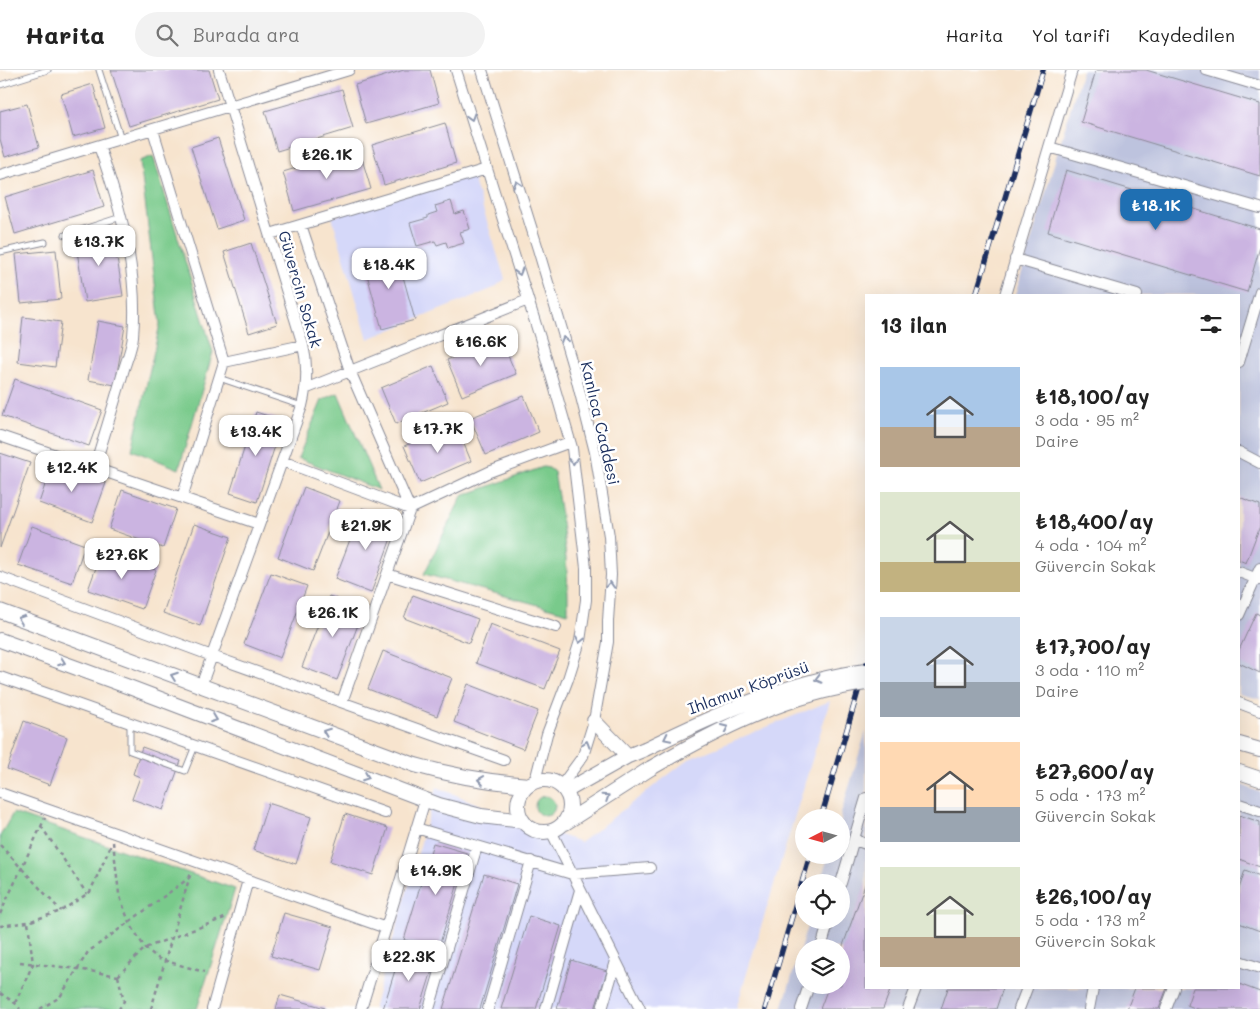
<!DOCTYPE html>
<html lang="tr">
<meta charset="utf-8">
<style>
body{margin:0;font-family:Mali,sans-serif;background:#f2f2f2;color:#222;height:100vh;display:flex;flex-direction:column;font-size:19px;white-space:nowrap}
*{box-sizing:border-box;margin:0}
p{font-size:16px;color:#767676}
.icon{flex:none;width:28px;height:28px;fill:none;stroke:currentColor;stroke-width:2;stroke-linecap:round;stroke-linejoin:round}
.map{position:relative;flex:1;overflow:hidden}
.details{position:absolute;left:865px;top:224px;width:375px;height:695px;display:flex;flex-direction:column;background:#fff;border-radius:0px;box-shadow:0 5px 20px #0002}
.details>*{flex:none}
.needle{width:32px;rotate:264deg}
.fabs{position:absolute;left:795px;top:739px;display:grid;gap:10px}
.fabs a{display:grid;place-items:center;width:55px;height:55px;border-radius:50%;background:#fff;box-shadow:0 5px 20px #0002;font-size:25px}
.price{position:absolute;translate:-50% -42px;padding:0 11px;border-radius:10px;background:#fff;color:#222;font-size:16px;line-height:32px;filter:drop-shadow(0 1px 2px #0008)}
.price::after{content:'';position:absolute;left:50%;top:30px;width:15px;height:11px;margin-left:-8px;background:inherit;clip-path:polygon(0 0,100% 0,50% 100%)}
.price.active{background:#1f6fb2;color:#fff}
ul{padding:0;list-style:none}
li{display:flex;align-items:center;gap:15px;height:125px;padding:0 15px}
li span{display:grid;place-items:center;flex:none;width:140px;height:100px;border-radius:0px;color:#555}
li>.icon{margin-inline-start:auto}
span .icon{width:60px;height:60px;fill:#fffc;stroke-width:1}
li b{font-size:21px}
h2{display:flex;justify-content:space-between;align-items:center;height:60px;padding:0 15px;font-size:21px}
header{display:flex;align-items:center;gap:30px;box-sizing:border-box;height:70px;padding:0 25px;background:#fff;border-bottom:1px solid #e0e0e0}
header strong{font-size:24px}
nav{display:flex;gap:28px;margin-inline-start:auto;font-size:18px}
.search{width:350px;height:45px;background:#f2f2f2;display:flex;align-items:center;gap:12px;box-sizing:border-box;padding:0 18px;border-radius:28px;color:#767676;font-size:19px}
.map>svg:first-child{display:block}
.built{fill:#d5d8f9}
.industrial{fill:#bdc3de;fill-rule:evenodd}
.green{fill:#79ca8b;stroke:#4a7c74}
.building{fill:#cbb4e1}
.lines{fill:none;stroke-linecap:round;stroke-linejoin:round}
.lane-casing{stroke:#898a96;stroke-width:7}
.street-casing{stroke:#898a96;stroke-width:12}
.secondary-casing{stroke:#898a96;stroke-width:16}
.path{stroke:#898a96;stroke-width:2.5;stroke-dasharray:4 4;stroke-linecap:butt}
.lane{stroke:#fff;stroke-width:5}
.street{stroke:#fff;stroke-width:10}
.secondary{stroke:#fff;stroke-width:14}
.rail-casing{stroke:#1b2f5e;stroke-width:5.5}
.rail{stroke:#fff;stroke-width:4;stroke-dasharray:11;stroke-linecap:butt}
.secondary-bridge-casing{stroke:#898a96;stroke-width:16;stroke-linecap:butt}
.secondary-bridge{stroke:#fff;stroke-width:14}
.oneway{stroke:#8d97ae}
.labels{text-anchor:middle;dominant-baseline:central;stroke-width:5;stroke-linejoin:round;paint-order:stroke}
.street-label{font-size:16px;fill:#1b2f5e;stroke:#fff}
</style>
<header>
<strong>Harita</strong>
<div class="search"><svg class="icon" aria-label="search" viewBox="0 0 24 24"><circle cx="10" cy="10" r="6"/><path d="M15 15l6 6"/></svg>Burada ara</div>
<nav><a>Harita</a><a>Yol tarifi</a><a>Kaydedilen</a></nav>
</header>
<div class="map">
<svg width="1260" height="939" viewBox="0 0 1260 939">
<rect width="100%" height="100%" fill="#fff"/>
<filter id="ink" filterUnits="userSpaceOnUse"><feTurbulence type="fractalNoise" baseFrequency=".02" numOctaves="2"/><feDisplacementMap in="SourceGraphic" scale="10" xChannelSelector="R" yChannelSelector="G"/><feConvolveMatrix kernelMatrix="1 2 1 2 8 2 1 2 1" color-interpolation-filters="sRGB"/></filter>
<filter id="wash" filterUnits="userSpaceOnUse"><feTurbulence type="fractalNoise" baseFrequency=".0096" numOctaves="4" result="noise"/><feDisplacementMap in="SourceGraphic" scale="20" xChannelSelector="R" yChannelSelector="G"/><feGaussianBlur stdDeviation="1.12" result="paint"/><feColorMatrix in="noise" values="0 0 0 0 0 0 0 0 0 0 0 0 0 0 0 0 0 1.4 0 .05"/><feComposite in="paint" operator="in"/></filter>
<g filter="url(#wash)">
<rect width="100%" height="100%" fill="#f7e4ce"/>
<path class="built" d="M472 104 505 209 494 218 368 269 332 147Z
M830 631 736 939H373L437 717 523 753 581 772 689 689Z"/>
<path class="industrial" d="M1082 0H1260V629L1239 624V225H1015Z
M866 661V918H1239V714L1260 722V939H782L809 850H841V812H820L829 785H841V748L840 747ZM804 878H841V915H804Z"/>
<path class="green" d="M153 86 213 282 179 399 132 380 160 254 140 91Z
M338 323 379 420 298 388 322 330Z
M543 397 549 398 554 402C562 449 569 495 568 543L424 504 462 426Z
M535 736a10 10 0 1 1 20 0a10 10 0 1 1-20 0Z
M13 743 235 819 197 939H0V766Z"/>
<g id="blocks">
<path class="building" d="M111 0H209L218 29 129 56Z
M404 0H430L439 33 366 54 355 15Z
M1096 0H1146L1260 34V106L1081 52Z
M93 14 105 58 73 67 61 24Z
M342 19 353 58 277 81 265 41Z
M27 34 39 77 5 87 0 69V41Z
M445 53 456 93 384 115 372 75Z
M218 68 244 150 217 159 191 77Z
M359 79 371 119 294 141 283 102Z
M93 100 104 137 15 164 5 127Z
M1066 100 1260 159V177L1247 222 1048 162Z
M451 131 455 144 464 141 470 159 460 162 464 173 448 178 446 172 437 175 435 171 417 176 410 153 428 148V145L437 142 435 136Z
M113 162 123 226 85 232 75 168Z
M251 173 277 254 249 263 224 182Z
M56 180 61 229 21 233 16 184Z
M396 181 415 250 382 259 363 190Z
M23 247 61 252 55 297 18 292Z
M98 251 125 256 115 315 88 310Z
M500 267 516 304 462 326 447 290Z
M433 296 448 332 396 354 381 318Z
M15 309 102 340 89 376 2 346Z
M524 326 539 362 486 385 470 348Z
M256 342 283 351 257 432 230 423Z
M456 355 471 391 420 413 404 376Z
M0 383 30 393 0 478Z
M52 394 106 413 92 452 39 433Z
M304 417 340 431 313 501 278 487Z
M122 420 176 439 163 478 109 459Z
M1239 427 1260 435V456L1246 493 1239 490Z
M362 438 397 452 371 523 335 509Z
M194 454 231 467 200 556 163 543Z
M32 456 85 475 72 513 18 495Z
M102 481 156 500 142 539 88 520Z
M271 503 307 516 280 588 244 574Z
M413 525 478 549 469 573 404 548Z
M329 526 364 539 337 610 302 597Z
M1256 543 1260 545V603L1239 593V580Z
M490 554 560 581 545 619 476 593Z
M383 581 452 608 437 646 368 619Z
M468 614 538 641 523 679 454 652Z
M24 651 67 667 50 715 7 699Z
M142 677 181 691 163 740 132 729 140 707 133 704Z
M268 733 311 747 296 794 253 780Z
M345 744 388 758 373 805 330 791Z
M1239 745 1260 752V797L1239 789Z
M433 773 467 783 438 880 404 870Z
M1245 800 1260 806V861L1239 853V819Z
M484 804 517 814 480 939H443Z
M866 812V918H891L883 939H820L829 915H841V881Z
M284 843 333 857 320 900 271 886Z
M529 846 561 856 536 939H501Z
M401 881 435 891 420 939H383Z
M571 890 607 901 595 939H557Z
M1239 914 1260 922V939H1197L1187 935 1193 918H1239Z
M948 918H1003L996 939H941Z
M1135 918H1167L1159 939H1127Z
M280 925 325 938V939H276Z"/>
</g>
</g>
<g filter="url(#ink)">
<use href="#blocks" fill-opacity="0" stroke="#898a96" stroke-width="1"/>
<g class="lines">
<g class="lane-casing">
<path id="lane" d="M99 0 121 69
M0 15 48 0
M65 165 121 147
M0 182 45 172
M219 308 302 336
M130 653V681L185 701 195 676"/>
</g>
<g class="street-casing">
<path id="street" d="M456 0 542 274 572 378 586 498V530L580 571 568 609 547 664 535 711
M482 0 538 179 576 307 595 382 609 466 611 505 608 551V572L594 651 583 686 561 716
M1206 0 1260 16
M153 60 224 292 182 428
M1049 77 1260 138
M0 105 349 0
M301 155 350 301 410 439 342 632
M270 164 487 99
M1015 189 1137 225
M1005 225 1072 0
M224 292 303 275
M1239 292 1260 222
M305 319 528 230
M0 366 259 454
M1239 382 1260 393
M282 391 410 439 489 402 570 372
M94 398C104 367 113 337 122 306 125 293 132 279 133 266 139 201 120 136 99 76
M1239 502 1260 510
M387 504 556 557
M0 507 212 586 504 690
M1239 545 1260 498
M0 607 385 743
M201 616 302 336C307 316 308 296 303 275L219 0
M1239 633 1260 641
M0 723 386 858
M1239 734 1260 741
M416 758 572 804 650 798
M551 761 640 939
M855 770 866 774
M841 813 866 728
M821 878 829 850
M1239 891 1260 898
M212 939 248 810
M361 939 425 730
M429 939 477 776
M488 939 531 791
M546 939 580 820
M602 939 616 891
M801 939 809 915
M908 939 916 918
M1019 939 1027 918
M1089 939 1093 918
M1166 939 1174 918"/>
</g>
<g class="secondary-casing">
<path id="secondary" d="M0 541 415 695C453 706 490 712 529 715
M0 570 129 617 439 735 481 746 523 751
M594 651 628 686
M1239 674 1260 680
M1239 702 1260 709
M518 736a26 26 0 1 1 52 0a26 26 0 1 1-52 0Z
M566 721 628 686 645 679
M565 753 651 698"/>
</g>
<path class="path" d="M41 756 87 824
M113 772 119 824 129 852 145 878 159 889 204 902
M0 775 61 841
M0 844 45 748
M0 856 28 852 61 841 90 822 112 773
M20 892 78 899 118 906
M118 906 145 878 227 847
M118 906 124 931 119 939
M0 923 15 933 20 939
M15 933 33 894 28 852
M40 939 60 927 88 882 189 808
M151 939 191 802"/>
<use href="#lane" class="lane"/>
<use href="#street" class="street"/>
<use href="#secondary" class="secondary"/>
<g class="rail-casing">
<path id="rail" d="M976 225 1043 0
M821 748 866 594
M765 939 810 785"/>
</g>
<use href="#rail" class="rail"/>
<g class="secondary-bridge-casing">
<path id="secondary-bridge" d="M645 679C715 645 788 611 866 601
M651 698C718 659 790 623 866 613"/>
</g>
<use href="#secondary-bridge" class="secondary-bridge"/>
</g>
<defs><path id="oneway-chevron" d="M-2-3.5L2.5 0L-2 3.5" fill="none" stroke-width="1.6" stroke-linecap="round" stroke-linejoin="round" transform="scale(1.25)"/></defs>
<g class="oneway">
<use href="#oneway-chevron" transform="translate(471 47) rotate(73)"/>
<use href="#oneway-chevron" transform="translate(517 114) rotate(-108)"/>
<use href="#oneway-chevron" transform="translate(519 202) rotate(73)"/>
<use href="#oneway-chevron" transform="translate(564 270) rotate(-107)"/>
<use href="#oneway-chevron" transform="translate(573 391) rotate(83)"/>
<use href="#oneway-chevron" transform="translate(610 515) rotate(-87)"/>
<use href="#oneway-chevron" transform="translate(21 549) rotate(-160)"/>
<use href="#oneway-chevron" transform="translate(580 570) rotate(103)"/>
<use href="#oneway-chevron" transform="translate(62 592) rotate(20)"/>
<use href="#oneway-chevron" transform="translate(174 606) rotate(-160)"/>
<use href="#oneway-chevron" transform="translate(818 609) rotate(166)"/>
<use href="#oneway-chevron" transform="translate(214 649) rotate(21)"/>
<use href="#oneway-chevron" transform="translate(725 658) rotate(-25)"/>
<use href="#oneway-chevron" transform="translate(326 662) rotate(-159)"/>
<use href="#oneway-chevron" transform="translate(667 668) rotate(154)"/>
<use href="#oneway-chevron" transform="translate(586 674) rotate(-73)"/>
<use href="#oneway-chevron" transform="translate(366 707) rotate(21)"/>
<use href="#oneway-chevron" transform="translate(481 710) rotate(-172)"/>
<use href="#oneway-chevron" transform="translate(606 727) rotate(-33)"/>
</g>
</g>
<g class="labels">
<g class="street-label">
<text transform="translate(301 219) rotate(74)">Güvercin Sokak</text>
<text transform="translate(601 353) rotate(77)">Kanlıca Caddesi</text>
<text transform="translate(748 617) rotate(-20)">Ihlamur Köprüsü</text>
</g>
</g>
</svg>
<div class="fabs">
<a><svg class="needle" viewBox="-14 -14 28 28"><path d="M0-13l5 13h-10z" fill="#e53935"/><path d="M0 13l5-13h-10z" fill="#767676"/></svg></a>
<a><svg class="icon" aria-label="locate" viewBox="0 0 24 24"><circle cx="12" cy="12" r="6"/><path d="M12 2v4M12 18v4M2 12h4M18 12h4"/></svg></a>
<a><svg class="icon" aria-label="layers" viewBox="0 0 24 24"><path d="M12 4l9 5-9 5-9-5zM3 14l9 5 9-5"/></svg></a>
</div>
<b class="price" style="left:327px;top:110px">₺26.1K</b>
<b class="price active" style="left:1156px;top:161px">₺18.1K</b>
<b class="price" style="left:99px;top:197px">₺13.7K</b>
<b class="price" style="left:389px;top:220px">₺18.4K</b>
<b class="price" style="left:481px;top:297px">₺16.6K</b>
<b class="price" style="left:438px;top:384px">₺17.7K</b>
<b class="price" style="left:256px;top:387px">₺13.4K</b>
<b class="price" style="left:72px;top:423px">₺12.4K</b>
<b class="price" style="left:366px;top:481px">₺21.9K</b>
<b class="price" style="left:122px;top:510px">₺27.6K</b>
<b class="price" style="left:333px;top:568px">₺26.1K</b>
<b class="price" style="left:436px;top:826px">₺14.9K</b>
<b class="price" style="left:409px;top:912px">₺22.3K</b>
<section class="details">
<h2>13 ilan<svg class="icon" aria-label="filters" viewBox="0 0 24 24"><path d="M4 7h16M4 17h16"/><circle cx="9" cy="7" r="2"/><circle cx="15" cy="17" r="2"/></svg></h2>
<ul>
<li><span style="background:linear-gradient(#a9c7e8 60%,#b9a48a 0)"><svg class="icon" aria-label="home" viewBox="0 0 24 24"><path d="M3 11l9-7 9 7M6 9v11h12V9"/></svg></span><div><b>₺18,100/ay</b><p>3 oda · 95 m²</p><p>Daire</p></div></li>
<li><span style="background:linear-gradient(#dfe7d0 70%,#c2b280 0)"><svg class="icon" aria-label="home" viewBox="0 0 24 24"><path d="M3 11l9-7 9 7M6 9v11h12V9"/></svg></span><div><b>₺18,400/ay</b><p>4 oda · 104 m²</p><p>Güvercin Sokak</p></div></li>
<li><span style="background:linear-gradient(#c9d6e8 65%,#9aa5b1 0)"><svg class="icon" aria-label="home" viewBox="0 0 24 24"><path d="M3 11l9-7 9 7M6 9v11h12V9"/></svg></span><div><b>₺17,700/ay</b><p>3 oda · 110 m²</p><p>Daire</p></div></li>
<li><span style="background:linear-gradient(#ffd9b3 65%,#9aa5b1 0)"><svg class="icon" aria-label="home" viewBox="0 0 24 24"><path d="M3 11l9-7 9 7M6 9v11h12V9"/></svg></span><div><b>₺27,600/ay</b><p>5 oda · 173 m²</p><p>Güvercin Sokak</p></div></li>
<li><span style="background:linear-gradient(#dfe7d0 70%,#b9a48a 0)"><svg class="icon" aria-label="home" viewBox="0 0 24 24"><path d="M3 11l9-7 9 7M6 9v11h12V9"/></svg></span><div><b>₺26,100/ay</b><p>5 oda · 173 m²</p><p>Güvercin Sokak</p></div></li>
</ul>
</section>
</div>
